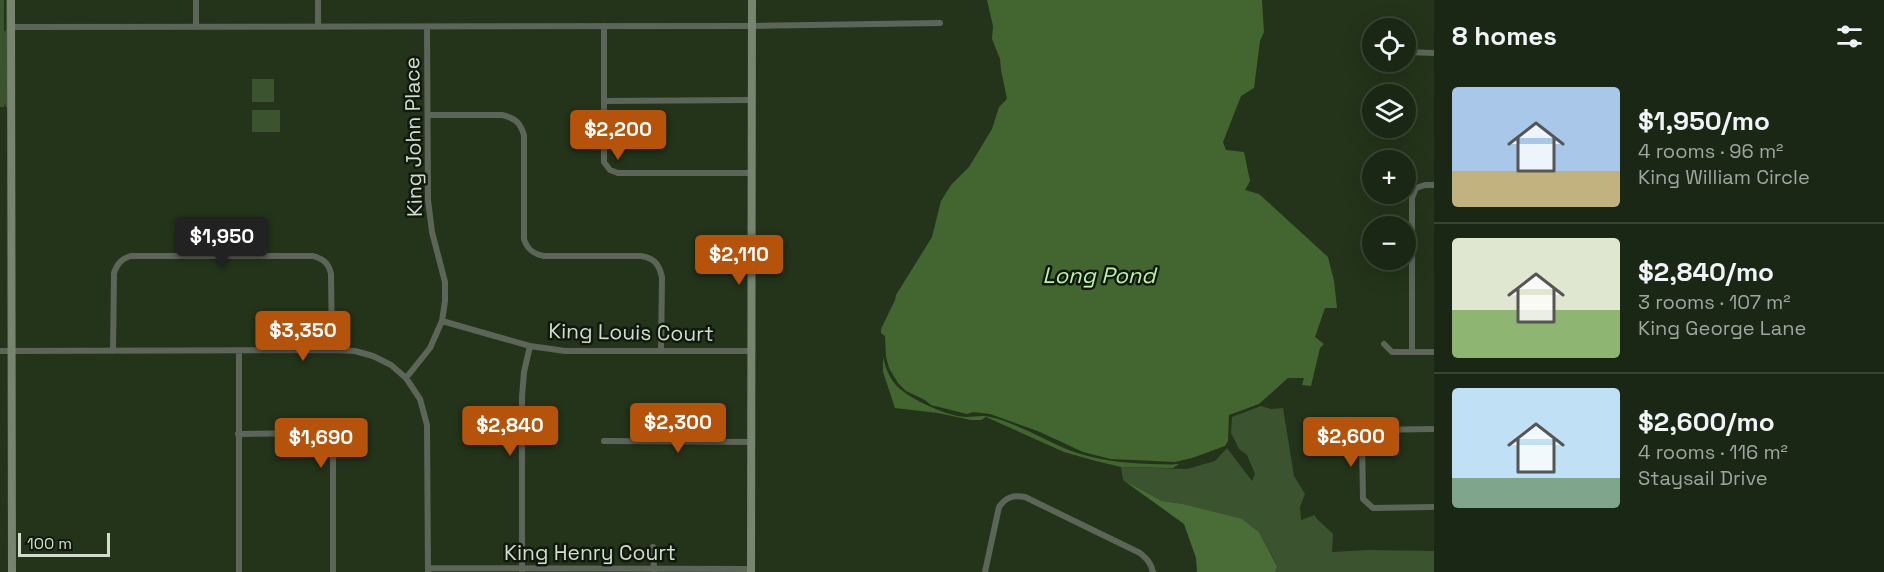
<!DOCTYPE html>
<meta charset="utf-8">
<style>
body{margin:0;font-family:"Space Grotesk",sans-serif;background:#273322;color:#f1f3f6;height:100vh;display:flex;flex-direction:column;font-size:22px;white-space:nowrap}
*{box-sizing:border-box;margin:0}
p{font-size:20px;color:#9fa5a0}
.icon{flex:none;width:33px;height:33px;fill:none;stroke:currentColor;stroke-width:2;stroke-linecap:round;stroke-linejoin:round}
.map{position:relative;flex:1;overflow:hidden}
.panel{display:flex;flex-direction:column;background:#1a2714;width:450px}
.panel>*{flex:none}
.buttons{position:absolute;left:1362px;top:18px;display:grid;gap:12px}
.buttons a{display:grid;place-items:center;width:54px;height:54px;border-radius:50%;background:#1a2714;box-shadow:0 6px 24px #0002,0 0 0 2px #384434;font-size:30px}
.scale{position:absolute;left:18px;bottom:15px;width:92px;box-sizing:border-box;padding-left:6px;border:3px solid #d2ddcd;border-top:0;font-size:16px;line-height:21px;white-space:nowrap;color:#d2ddcd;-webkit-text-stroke:4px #11190e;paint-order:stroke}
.price{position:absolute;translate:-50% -51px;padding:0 14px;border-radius:6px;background:#b45309;color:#fff;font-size:20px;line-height:39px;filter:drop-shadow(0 2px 3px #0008)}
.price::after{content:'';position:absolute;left:50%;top:36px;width:18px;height:14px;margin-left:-9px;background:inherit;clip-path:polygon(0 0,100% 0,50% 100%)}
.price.on{background:#222;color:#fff}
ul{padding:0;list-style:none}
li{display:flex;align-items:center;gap:18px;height:150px;padding:0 18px}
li+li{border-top:2px solid #384434}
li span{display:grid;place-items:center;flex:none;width:168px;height:120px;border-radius:6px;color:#555}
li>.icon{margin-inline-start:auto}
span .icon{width:72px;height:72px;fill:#fffc;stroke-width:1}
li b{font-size:26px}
h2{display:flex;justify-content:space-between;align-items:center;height:72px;padding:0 18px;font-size:26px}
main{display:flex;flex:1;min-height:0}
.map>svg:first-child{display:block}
.green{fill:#3c5330}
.forest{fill:#4a6d37}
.water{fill:#436630}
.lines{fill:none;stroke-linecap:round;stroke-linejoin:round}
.street{stroke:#5d6559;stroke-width:6}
.secondary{stroke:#768470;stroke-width:8}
.labels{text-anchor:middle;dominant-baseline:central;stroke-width:5;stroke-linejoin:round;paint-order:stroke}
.street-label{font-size:21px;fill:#d2ddcd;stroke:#11190e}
.water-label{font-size:22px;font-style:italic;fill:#bdf3a2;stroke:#11190e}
</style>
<main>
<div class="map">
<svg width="1434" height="572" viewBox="0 0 1434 572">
<rect width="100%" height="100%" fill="#23341a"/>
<path class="green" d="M0 0H4V32L6 30V0H8V110L5 104 4 107H0Z
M252 79H274V102H252Z
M252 110H280V132H252Z
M1261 406 1271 409 1283 408 1294 476 1305 494 1300 507 1301 520 1315 515 1316 518 1333 534 1332 552 1368 550 1434 551V572H1275L1277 565 1259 532 1243 520 1183 504 1162 501 1123 480 1121 467 1187 469 1215 461 1227 448 1252 481 1255 474 1247 455 1239 449 1231 433 1232 417Z"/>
<path class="forest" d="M1123 480 1162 501 1183 504 1242 519 1259 532 1277 566 1275 572H1197L1196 558 1184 524Z"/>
<path class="water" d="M987 0H1262L1264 32 1260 41 1254 88 1241 96 1223 142 1226 150 1244 152 1250 181 1245 190 1259 194 1328 257 1334 281 1337 308H1325L1315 337 1324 344 1320 348 1311 386 1302 385 1304 378H1288L1259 404 1229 415 1228 441 1225 446 1192 458 1175 462 1111 459 1083 452 1040 432 990 414 973 412 967 414 931 405 925 400 906 391 898 383 889 368 886 356 885 336 881 333V329L895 300 896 295 932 237 941 201 951 185 969 167 992 129 999 107 1007 99 1001 70 1000 59 992 39 993 26Z
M883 357C886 371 892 384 904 392 915 401 952 418 967 417 975 417 981 415 990 417 1016 423 1041 438 1066 449 1094 460 1121 463 1151 464 1160 464 1170 465 1179 464L1173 468 1121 467 1096 461 1064 452 986 417 981 420H971L938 413 895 408 883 372Z"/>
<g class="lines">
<path class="street" d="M196 0V26
M318 0V26
M604 26V162L610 170 618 173H752
M11 27 752 26 940 23
M1406 52 1434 53
M1367 55 1372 54
M604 101 752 100
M428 115H502C515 118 520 122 524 135V239C527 250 534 254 544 256H641C654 258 659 264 662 277L661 351
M1434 185H1425L1416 188 1412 198V352H1434
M442 321 530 346 565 351H752
M1384 344 1392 352H1412
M0 351 332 350 355 351 373 356 391 365 406 378 420 399 427 425 428 572
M113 351 114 273C117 264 121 259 131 256H313C323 259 329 263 331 274L332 350
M239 351V572
M406 378 430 348 442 321 445 301V282L432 232 428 200 427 27
M1434 429 1370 430 1362 440 1363 499 1373 508 1434 507
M238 434 315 433 329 440 333 453V572
M604 441 752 442
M653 547 654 571
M428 568 751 569
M522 572V397L524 372 530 346
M985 572 999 507C1006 497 1013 495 1025 497L1140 553C1147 559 1151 563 1153 572"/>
<path class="secondary" d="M11 0 12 572
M751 572 752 0"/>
</g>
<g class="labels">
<g class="street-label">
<text transform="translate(413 137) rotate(-91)">King John Place</text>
<text transform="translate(631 332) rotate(1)">King Louis Court</text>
<text x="590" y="552">King Henry Court</text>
</g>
<g class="water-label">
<text x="1099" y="275">Long Pond</text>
</g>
</g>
</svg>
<div class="buttons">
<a><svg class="icon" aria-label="locate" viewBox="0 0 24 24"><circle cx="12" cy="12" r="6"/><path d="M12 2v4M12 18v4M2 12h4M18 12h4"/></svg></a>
<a><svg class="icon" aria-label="layers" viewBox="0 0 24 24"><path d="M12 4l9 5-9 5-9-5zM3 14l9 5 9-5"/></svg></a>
<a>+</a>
<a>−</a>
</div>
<div class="scale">100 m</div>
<b class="price" style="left:618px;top:161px">$2,200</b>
<b class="price on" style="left:222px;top:268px">$1,950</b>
<b class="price" style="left:739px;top:286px">$2,110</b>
<b class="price" style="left:303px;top:362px">$3,350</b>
<b class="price" style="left:678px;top:454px">$2,300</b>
<b class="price" style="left:510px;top:457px">$2,840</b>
<b class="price" style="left:1351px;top:468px">$2,600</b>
<b class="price" style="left:321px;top:469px">$1,690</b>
</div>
<section class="panel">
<h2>8 homes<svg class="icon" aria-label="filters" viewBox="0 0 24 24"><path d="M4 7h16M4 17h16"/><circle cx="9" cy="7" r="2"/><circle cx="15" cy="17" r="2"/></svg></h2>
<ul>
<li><span style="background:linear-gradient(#a9c7e8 70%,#c2b280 0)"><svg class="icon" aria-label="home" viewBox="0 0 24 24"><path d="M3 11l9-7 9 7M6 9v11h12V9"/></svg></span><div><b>$1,950/mo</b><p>4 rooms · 96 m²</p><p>King William Circle</p></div></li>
<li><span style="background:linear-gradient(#dfe7d0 60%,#8fb573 0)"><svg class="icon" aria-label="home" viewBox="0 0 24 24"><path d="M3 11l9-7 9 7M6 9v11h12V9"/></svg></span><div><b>$2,840/mo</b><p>3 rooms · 107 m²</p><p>King George Lane</p></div></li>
<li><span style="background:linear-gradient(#bfe0f5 75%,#7fa58c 0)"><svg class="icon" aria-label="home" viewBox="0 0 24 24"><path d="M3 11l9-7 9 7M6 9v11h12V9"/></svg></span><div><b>$2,600/mo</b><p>4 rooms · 116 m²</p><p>Staysail Drive</p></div></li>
</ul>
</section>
</main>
